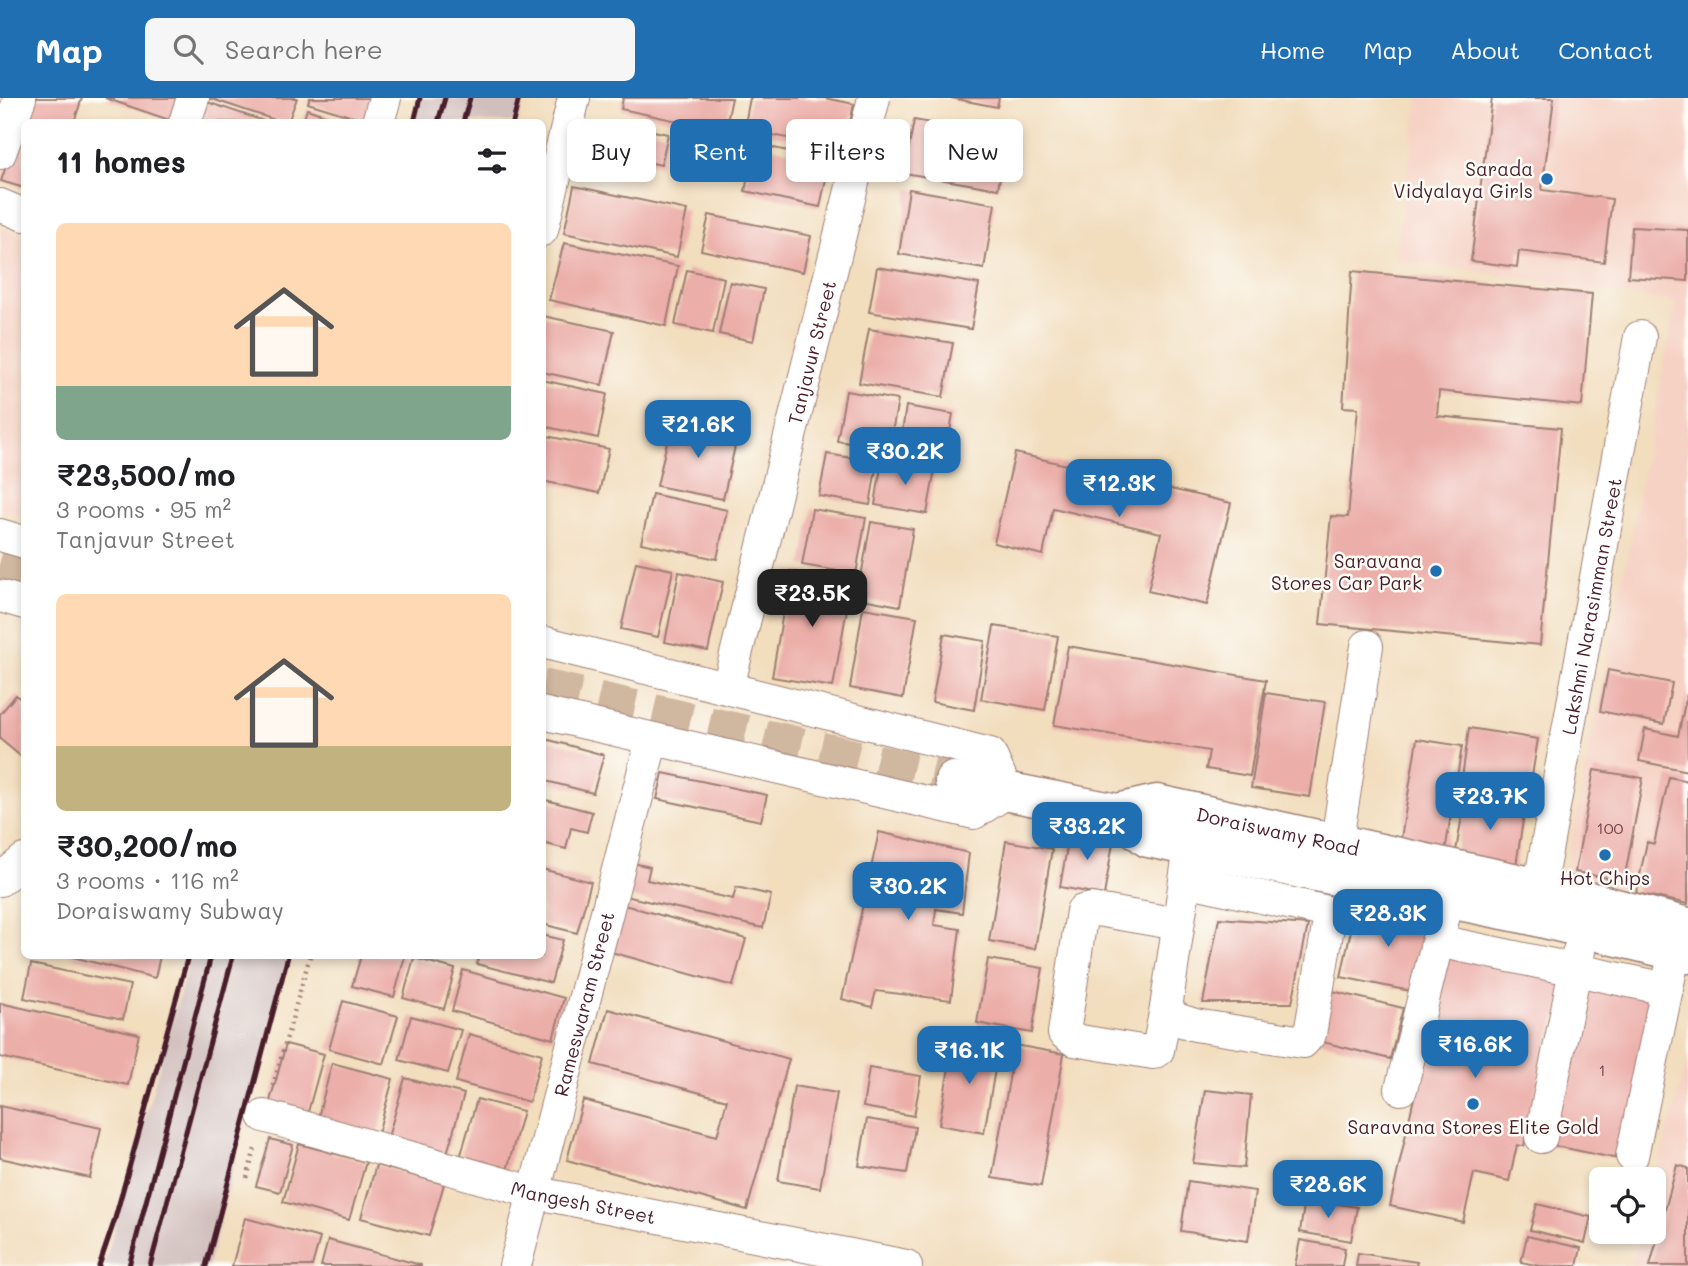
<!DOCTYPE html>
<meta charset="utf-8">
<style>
body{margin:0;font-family:Mali,sans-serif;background:#f6f6f6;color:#202124;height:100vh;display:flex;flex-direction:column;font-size:26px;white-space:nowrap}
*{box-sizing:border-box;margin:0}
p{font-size:23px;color:#757577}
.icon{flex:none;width:38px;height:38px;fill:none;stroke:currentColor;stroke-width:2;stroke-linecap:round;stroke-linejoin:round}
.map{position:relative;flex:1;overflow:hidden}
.details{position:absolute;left:21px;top:21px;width:525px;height:840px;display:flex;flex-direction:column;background:#fff;border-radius:10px;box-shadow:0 4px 10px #0003}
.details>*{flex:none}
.banner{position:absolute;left:567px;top:21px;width:665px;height:63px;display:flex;gap:14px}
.fabs{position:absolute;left:1589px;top:1069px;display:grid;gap:14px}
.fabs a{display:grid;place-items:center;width:77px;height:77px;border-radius:10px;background:#fff;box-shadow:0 4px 10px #0003;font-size:35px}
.price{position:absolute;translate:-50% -60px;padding:0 16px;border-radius:14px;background:#1f6fb2;color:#fff;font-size:23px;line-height:46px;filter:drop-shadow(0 2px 4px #0008)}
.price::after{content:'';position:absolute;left:50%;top:42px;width:21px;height:16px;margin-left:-10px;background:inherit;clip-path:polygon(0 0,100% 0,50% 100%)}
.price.current{background:#222;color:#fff}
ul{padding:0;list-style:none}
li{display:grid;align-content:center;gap:14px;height:371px;padding:0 35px}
li span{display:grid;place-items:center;height:217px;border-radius:10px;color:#555}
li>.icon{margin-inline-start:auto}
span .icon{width:126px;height:126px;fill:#fffc;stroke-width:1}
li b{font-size:30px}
h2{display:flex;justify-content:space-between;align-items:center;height:84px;padding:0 35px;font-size:30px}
.tag{padding:0 24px;border-radius:10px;background:#fff;box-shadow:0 4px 10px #0003;font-size:24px;line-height:63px}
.tag.current{background:#1f6fb2;color:#fff}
header{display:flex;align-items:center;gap:42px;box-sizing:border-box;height:98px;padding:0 35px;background:#1f6fb2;color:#fff}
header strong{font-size:33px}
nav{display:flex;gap:38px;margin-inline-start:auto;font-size:24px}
.search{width:490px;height:63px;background:#f6f6f6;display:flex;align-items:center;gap:18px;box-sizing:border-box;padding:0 24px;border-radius:10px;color:#757577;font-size:26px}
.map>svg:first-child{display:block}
.built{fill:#f6d2c4}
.industrial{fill:#d1bfbe}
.building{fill:#ecaea9}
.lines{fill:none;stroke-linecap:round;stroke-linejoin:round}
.major-tunnel{stroke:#d0b7a0;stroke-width:38;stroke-dasharray:38 19;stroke-linecap:butt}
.minor-casing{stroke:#9e7e74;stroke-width:34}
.major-casing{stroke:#9e7e74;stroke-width:41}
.path{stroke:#9e7e74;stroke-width:4.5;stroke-dasharray:2 5;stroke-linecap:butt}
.minor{stroke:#fff;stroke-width:32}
.major{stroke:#fff;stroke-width:38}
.rail{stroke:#4a1f2b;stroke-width:5}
.poi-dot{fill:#1f6fb2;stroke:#fdfcf7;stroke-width:2.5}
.labels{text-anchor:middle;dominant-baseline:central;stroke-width:5;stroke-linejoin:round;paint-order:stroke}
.number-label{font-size:16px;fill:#72434a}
.poi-label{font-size:19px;fill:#4a1f2b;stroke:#fdfcf7;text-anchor:end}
.street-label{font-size:19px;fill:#4a1f2b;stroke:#fdfcf7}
</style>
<header>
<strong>Map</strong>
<div class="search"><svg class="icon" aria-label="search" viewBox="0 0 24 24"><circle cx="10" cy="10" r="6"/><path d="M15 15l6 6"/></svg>Search here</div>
<nav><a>Home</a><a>Map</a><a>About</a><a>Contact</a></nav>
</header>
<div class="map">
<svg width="1688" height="1168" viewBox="0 0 1688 1168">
<rect width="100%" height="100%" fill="#fdfcf7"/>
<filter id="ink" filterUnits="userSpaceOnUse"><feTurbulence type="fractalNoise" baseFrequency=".0143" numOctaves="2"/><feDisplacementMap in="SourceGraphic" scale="14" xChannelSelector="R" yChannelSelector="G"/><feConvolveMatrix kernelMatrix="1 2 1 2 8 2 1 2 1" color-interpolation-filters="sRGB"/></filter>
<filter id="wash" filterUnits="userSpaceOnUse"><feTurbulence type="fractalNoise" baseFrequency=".00686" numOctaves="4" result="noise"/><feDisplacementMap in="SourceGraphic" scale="28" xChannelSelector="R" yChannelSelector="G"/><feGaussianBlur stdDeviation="1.57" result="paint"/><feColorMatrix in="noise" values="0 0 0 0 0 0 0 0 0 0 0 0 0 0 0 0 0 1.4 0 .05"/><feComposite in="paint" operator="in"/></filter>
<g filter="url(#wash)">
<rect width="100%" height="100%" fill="#f2ddbd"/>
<path class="built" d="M1419 0H1688V804L1565 777 1676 205 1394 161Z
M0 130 24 138V418L0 410Z
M1688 957V1168H1631L1640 1134H1654V1084Z"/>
<path class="industrial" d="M420 0H525L518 24H414Z
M190 858H288L208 1168H104Z"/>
<g id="blocks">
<path class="building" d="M29 0H82L74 24H24V90L1 83Z
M105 0H183L175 24Z
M209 0H297L288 24H281Z
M310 0H383L369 24 308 5Z
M623 0H732L725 33 621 11Z
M750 0H825L854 6 844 52 744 31Z
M951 0H999L997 9Z
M1492 0H1554L1542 92 1612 101 1604 164 1519 153 1517 169 1471 163Z
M207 4 267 24H200Z
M307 11 345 24H303Z
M914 22 1007 38 998 91 904 75Z
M615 25 668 36 661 67 608 55Z
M755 46 830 62 820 109 745 93Z
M574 88 687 112 677 159 564 135Z
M909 91 995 106 984 171 899 156Z
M709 117 811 138 803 174 701 152Z
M1632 129 1688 132V183L1628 179Z
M564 145 678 168 666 228 549 202Z
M877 169 979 186 971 231 869 214Z
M687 172 724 180 713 235 675 227Z
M1352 173 1592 196 1582 308 1439 293 1437 318 1561 330 1540 547 1320 526 1331 418 1348 419 1358 310 1343 309Z
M730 184 764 191 753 243 719 236Z
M543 218 614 233 602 287 542 274Z
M869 231 953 245 943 299 859 285Z
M542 282 607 296 598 340 542 328Z
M846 293 898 302 889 351 837 343Z
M906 308 953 316 945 362 899 354Z
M672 322 738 335 723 401 657 388Z
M542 337 609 351 599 395 542 383Z
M1015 355 1231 405 1207 507 1148 493 1161 435 1053 410 1043 457 994 445Z
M827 356 877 364 870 407 819 398Z
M882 361 935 371 927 416 875 407Z
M652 396 727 412 717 461 641 445Z
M812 411 866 420 856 476 802 467Z
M871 424 913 431 900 508 857 500Z
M636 464 673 472 658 539 621 531Z
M790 473 852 483 833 589 772 579Z
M679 474 723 484 708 553 665 544Z
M863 510 917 519 903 600 850 590Z
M994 528 1058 538 1045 612 981 601Z
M944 536 985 543 974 612 932 604Z
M1068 548 1266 582 1250 678 1206 671 1209 653 1054 627Z
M1608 572 1672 585 1664 626 1600 613Z
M1266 595 1325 604 1310 699 1251 690Z
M1687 596 1688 673 1639 663 1645 631 1678 638Z
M16 597 24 604V661L0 641V616Z
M1469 630 1538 641 1530 690 1462 680Z
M542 640 604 657 593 695 542 682Z
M1417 641 1462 648 1445 754 1400 747Z
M1594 672 1643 680 1624 783 1575 774Z
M663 675 767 697 761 723 657 701Z
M1669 679 1688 683V806L1636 795 1647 744 1654 746Z
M1466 694 1526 703 1515 774 1454 765Z
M542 701 592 714 587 734 571 730 566 751 542 745Z
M1070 732 1114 739 1104 797 1060 789Z
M879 734 969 755 962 815 936 811 934 827 960 831 951 902 876 893 872 909 842 901Z
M1006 743 1052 751 1035 851 989 843Z
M633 765 650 769 647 782 733 801 736 789 771 797 763 830 625 798Z
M542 771 591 784 577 835 542 826Z
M624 807 746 841 733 888 611 854Z
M1356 808 1436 824 1420 895 1341 879Z
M1219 820 1308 827 1292 905H1203Z
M542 837 563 842 551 885 477 866 479 858H542Z
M1439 850 1569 878 1542 963 1524 1048 1517 1047 1509 1083 1474 1075 1463 1124 1390 1108 1435 905Z
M69 858H160L155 880Z
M361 858H405L394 899 352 888Z
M414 860 455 871 444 911 403 900Z
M988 861 1043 870 1032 935 977 925Z
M31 866 130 887 123 921 24 900Z
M463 872 564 900 553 941 452 913Z
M1576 879 1663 897 1628 1063 1541 1045Z
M1328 892 1403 910 1390 961 1315 942Z
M343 903 398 918 384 966 329 951Z
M0 905 139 936 128 987 0 959Z
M608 911 789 961 747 1112 567 1062 583 1002 717 1038 727 1002 593 966Z
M411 918 461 932 448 975 399 962Z
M469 936 542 956 529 1004 456 984Z
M954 940 999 948 984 1035 939 1027Z
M286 946 324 956 308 1014 270 1003Z
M1015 947 1064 956 1041 1088 992 1080Z
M332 965 393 981 377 1039 317 1023Z
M869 970 921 978 914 1018 863 1009Z
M405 980 464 996 446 1059 387 1043Z
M794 988 837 995 820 1090 778 1083Z
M1205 992 1251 997 1244 1070 1193 1065Z
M477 1001 523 1013 507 1072 460 1060Z
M0 1008 101 1030 90 1080 0 1060Z
M867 1021 915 1029 907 1075 859 1068Z
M270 1041 293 1047 280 1094 256 1088Z
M299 1046 366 1064 349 1122 283 1104Z
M376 1067 444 1086 429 1138 361 1120Z
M1677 1067 1688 1070V1168H1650Z
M1188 1083 1255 1093 1248 1143 1181 1133Z
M1305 1101 1357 1109 1351 1143 1300 1134Z
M1537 1106 1591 1119 1585 1145 1530 1132Z
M245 1120 320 1140 312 1168H232Z
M1527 1138 1581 1150 1577 1168H1540L1521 1164Z
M328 1142 421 1167V1168H321Z
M1300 1142 1345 1150 1342 1168H1295Z
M1358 1155 1417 1164 1416 1168H1356Z"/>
</g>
</g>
<g filter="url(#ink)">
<use href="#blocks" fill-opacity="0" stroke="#9e7e74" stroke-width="2"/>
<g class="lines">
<path class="major-tunnel" d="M0 463 24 470
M542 590 954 683"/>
<g class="minor-casing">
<g id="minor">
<path d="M185 24 193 0"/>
<path d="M378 24 385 0"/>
<path d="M0 55 20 0"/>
<path d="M0 107 24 117"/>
<path d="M542 132 574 0"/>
<path d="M0 437 24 444"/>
<path d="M0 498 24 505"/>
<path d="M542 544 990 656 1007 694 974 715 542 615"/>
<path id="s1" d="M728 589 874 0"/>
<path d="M1339 747 1338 736 1367 548"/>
<path d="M0 782 24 762"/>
<path d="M1185 782 1324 813 1330 817 1310 936 1303 944 1195 927 1176 921 1166 910 1190 749"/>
<path id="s2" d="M1535 813 1640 239"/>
<path d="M1438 843 1667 891"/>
<path d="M1166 910 1158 952 1153 955 1074 942 1064 935 1082 813 1091 811 1178 826"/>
<path d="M1401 991 1448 801"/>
<path id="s3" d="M264 1018 532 1094 906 1168"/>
<path d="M1541 1039 1579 853"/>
<path d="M1632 1058 1671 871"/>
<path id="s4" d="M515 1168 652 641"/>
</g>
</g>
<g class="major-casing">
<g id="major">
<path id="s5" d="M954 683 1117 715 1157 706 1540 790 1688 829"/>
<path d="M1117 715 1148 740 1533 818 1688 856"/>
</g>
</g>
<path class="path" d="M273 988 310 858
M247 1080 256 1047"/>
<use href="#minor" class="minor"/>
<use href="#major" class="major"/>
<path class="rail" d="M414 24 420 0
M438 24 445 0
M463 24 470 0
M513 24 519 0
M99 1168 114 1124 188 858
M129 1168 211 858
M150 1168 233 858
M206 1168 288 858"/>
</g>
</g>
<g class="poi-dot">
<circle cx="1547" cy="81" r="7"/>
<circle cx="1436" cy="473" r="7"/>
<circle cx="1605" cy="757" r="7"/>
<circle cx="1473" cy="1006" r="7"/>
</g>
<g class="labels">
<g class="number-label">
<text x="1610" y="729">100</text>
<text x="1602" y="971">1</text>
</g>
<g class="poi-label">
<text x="1533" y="70">Sarada<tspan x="1533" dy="22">Vidyalaya Girls</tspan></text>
<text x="1422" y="462">Saravana<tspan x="1422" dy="22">Stores Car Park</tspan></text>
<text x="1605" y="779" text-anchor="middle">Hot Chips</text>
<text x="1473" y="1028" text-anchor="middle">Saravana Stores Elite Gold</text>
</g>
<g class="street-label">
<text stroke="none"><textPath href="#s1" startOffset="345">Tanjavur Street</textPath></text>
<text stroke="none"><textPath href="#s2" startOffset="310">Lakshmi Narasimman Street</textPath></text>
<text stroke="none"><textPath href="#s5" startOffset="331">Doraiswamy Road</textPath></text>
<text stroke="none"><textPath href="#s4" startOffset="271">Rameswaram Street</textPath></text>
<text stroke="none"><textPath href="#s3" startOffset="331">Mangesh Street</textPath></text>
</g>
</g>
</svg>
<div class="fabs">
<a><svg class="icon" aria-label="locate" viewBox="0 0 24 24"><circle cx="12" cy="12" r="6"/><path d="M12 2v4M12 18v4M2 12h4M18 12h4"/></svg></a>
</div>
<b class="price" style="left:698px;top:362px">₹21.6K</b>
<b class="price" style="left:905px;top:389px">₹30.2K</b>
<b class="price" style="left:1119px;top:421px">₹12.3K</b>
<b class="price current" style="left:812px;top:531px">₹23.5K</b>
<b class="price" style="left:1490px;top:734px">₹23.7K</b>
<b class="price" style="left:1087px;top:764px">₹33.2K</b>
<b class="price" style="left:908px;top:824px">₹30.2K</b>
<b class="price" style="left:1388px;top:851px">₹28.3K</b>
<b class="price" style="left:1475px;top:982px">₹16.6K</b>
<b class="price" style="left:969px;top:988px">₹16.1K</b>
<b class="price" style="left:1328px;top:1122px">₹28.6K</b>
<div class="banner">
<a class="tag">Buy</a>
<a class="tag current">Rent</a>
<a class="tag">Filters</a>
<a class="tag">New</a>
</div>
<section class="details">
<h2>11 homes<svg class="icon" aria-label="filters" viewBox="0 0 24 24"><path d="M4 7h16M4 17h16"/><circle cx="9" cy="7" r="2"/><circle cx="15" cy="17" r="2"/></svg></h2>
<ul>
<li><span style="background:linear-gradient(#ffd9b3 75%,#7fa58c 0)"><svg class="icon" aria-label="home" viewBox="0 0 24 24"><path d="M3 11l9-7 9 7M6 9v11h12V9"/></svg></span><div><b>₹23,500/mo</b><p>3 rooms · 95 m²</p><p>Tanjavur Street</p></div></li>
<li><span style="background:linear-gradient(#ffd9b3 70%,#c2b280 0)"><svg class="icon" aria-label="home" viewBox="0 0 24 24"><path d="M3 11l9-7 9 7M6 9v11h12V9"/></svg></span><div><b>₹30,200/mo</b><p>3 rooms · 116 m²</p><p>Doraiswamy Subway</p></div></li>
</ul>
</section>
</div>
